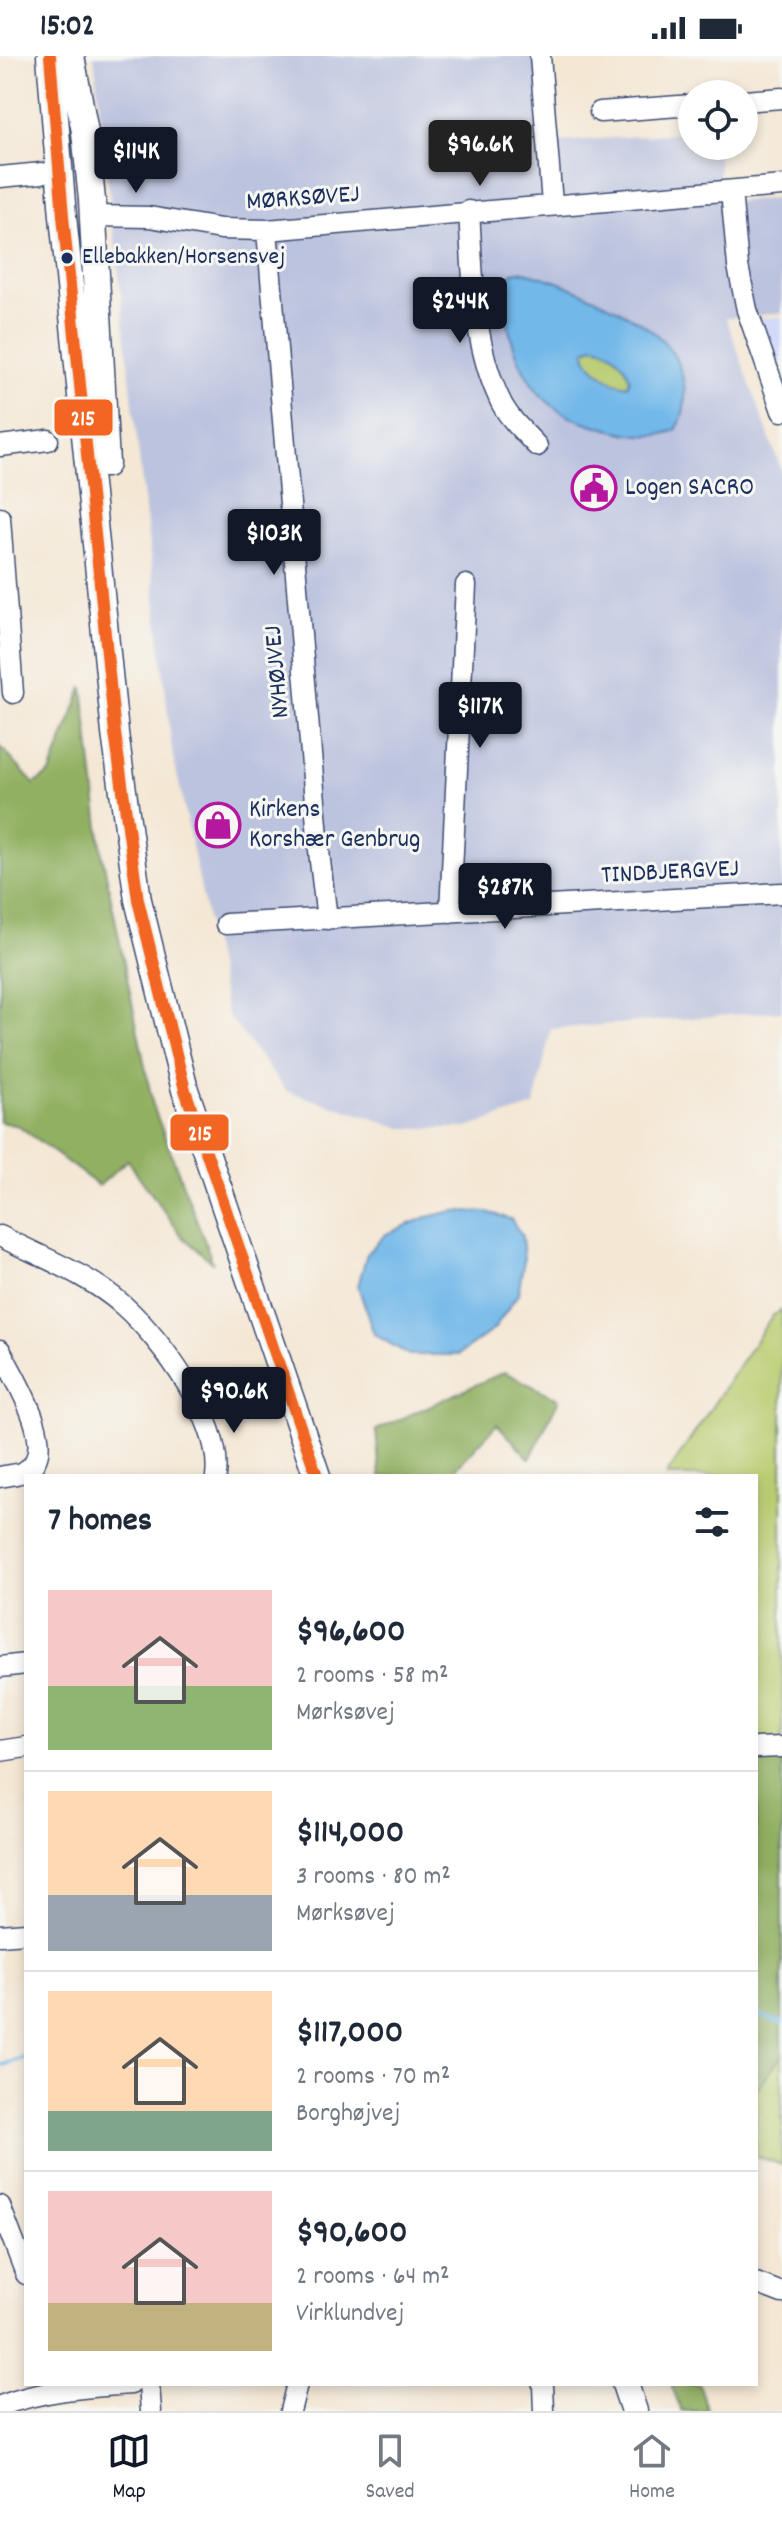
<!DOCTYPE html>
<meta charset="utf-8">
<style>
body{margin:0;font-family:Dekko,sans-serif;background:#f2f2f3;color:#1f2937;height:100vh;display:flex;flex-direction:column;font-size:30px;white-space:nowrap}
*{box-sizing:border-box;margin:0}
p{font-size:26px;color:#747a83}
.icon{flex:none;width:44px;height:44px;fill:none;stroke:currentColor;stroke-width:2;stroke-linecap:round;stroke-linejoin:round}
.map{position:relative;flex:1;overflow:hidden}
.sheet{position:absolute;left:24px;top:1418px;width:734px;height:912px;display:flex;flex-direction:column;background:#fff;border-radius:0px;box-shadow:0 4px 12px #0003}
.sheet>*{flex:none}
.tools{position:absolute;left:678px;top:24px;display:grid;gap:16px}
.tools a{display:grid;place-items:center;width:80px;height:80px;border-radius:50%;background:#fff;box-shadow:0 4px 12px #0003;font-size:40px}
.price{position:absolute;translate:-50% -68px;padding:0 18px;border-radius:8px;background:#111827;color:#fff;font-size:26px;line-height:52px;filter:drop-shadow(0 2px 4px #0008)}
.price::after{content:'';position:absolute;left:50%;top:48px;width:24px;height:18px;margin-left:-12px;background:inherit;clip-path:polygon(0 0,100% 0,50% 100%)}
.price.active{background:#222;color:#fff}
ul{padding:0;list-style:none}
li{display:flex;align-items:center;gap:24px;height:200px;padding:0 24px}
li+li{border-top:2px solid #e0e1e3}
li span{display:grid;place-items:center;flex:none;width:224px;height:160px;border-radius:0px;color:#555}
li>.icon{margin-inline-start:auto}
span .icon{width:96px;height:96px;fill:#fffc;stroke-width:1}
li b{font-size:34px}
h2{display:flex;justify-content:space-between;align-items:center;height:96px;padding:0 24px;font-size:34px}
.status{display:flex;justify-content:space-between;align-items:center;height:56px;padding:0 40px;background:#fff;direction:ltr}
.status svg{height:22px;fill:currentColor}
.dock{display:flex;justify-content:space-around;align-items:center;height:112px;border-top:2px solid #e0e1e3;background:#fff;font-size:22px;color:#747a83}
.dock a{display:grid;justify-items:center;gap:4px}
.dock .active{color:#111827}
.map>svg:first-child{display:block}
.built{fill:#d2d9f9}
.industrial{fill:#bcc3de}
.green{fill:#b9cc70;stroke:#6a7e67;stroke-width:2}
.forest{fill:#92b062;stroke:#567060;stroke-width:2}
.water{fill:#72b8e9;stroke:#4674a4;stroke-width:2;fill-rule:evenodd}
.lines{fill:none;stroke-linecap:round;stroke-linejoin:round}
.stream{stroke:#72b8e9;stroke-width:4}
.minor-casing{stroke:#3c4b70;stroke-width:23}
.major-casing{stroke:#3c4b70;stroke-width:29}
.minor{stroke:#fff;stroke-width:20}
.major{stroke:#fff;stroke-width:26}
.bus-1-casing{stroke:#f6f6f2;stroke-width:18}
.bus-1{stroke:#f26522;stroke-width:12}
.bus-dot{fill:#1b2f5e;stroke:#f6f6f2;stroke-width:3}
.labels{text-anchor:middle;dominant-baseline:central;stroke-width:6;stroke-linejoin:round;paint-order:stroke}
.bus-label{font-size:24px;fill:#1b2f5e;stroke:#f6f6f2;text-anchor:start}
.street-label{font-size:26px;fill:#1b2f5e;stroke:#f6f6f2}
.poi-label{font-size:26px;fill:#1b2f5e;stroke:#f6f6f2;text-anchor:start}
.line-badge{stroke:#f6f6f2;stroke-width:3}
.badge-label{font-size:22px;text-anchor:middle;font-weight:bold;fill:#fff}
</style>
<div class="status"><b>15:02</b><svg viewBox="0 0 49 12"><path d="M0 12V9h3v3zM5 12V6h3v6zM10 12V3h3v9zM15 12V0h3v12zM26 1h20v11H26zM47 4h2v5h-2z"/></svg></div>
<div class="map">
<svg width="782" height="2355" viewBox="0 0 782 2355">
<rect width="100%" height="100%" fill="#f6f6f2"/>
<filter id="ink" filterUnits="userSpaceOnUse"><feTurbulence type="fractalNoise" baseFrequency=".0125" numOctaves="2"/><feDisplacementMap in="SourceGraphic" scale="16" xChannelSelector="R" yChannelSelector="G"/><feConvolveMatrix kernelMatrix="1 2 1 2 8 2 1 2 1" color-interpolation-filters="sRGB"/></filter>
<filter id="wash" filterUnits="userSpaceOnUse"><feTurbulence type="fractalNoise" baseFrequency=".006" numOctaves="4" result="noise"/><feDisplacementMap in="SourceGraphic" scale="32" xChannelSelector="R" yChannelSelector="G"/><feGaussianBlur stdDeviation="1.8" result="paint"/><feColorMatrix in="noise" values="0 0 0 0 0 0 0 0 0 0 0 0 0 0 0 0 0 1.4 0 .05"/><feComposite in="paint" operator="in"/></filter>
<g filter="url(#wash)">
<rect width="100%" height="100%" fill="#f4e7d4"/>
<path class="built" d="M782 261V316L760 262Z"/>
<path class="industrial" d="M94 0H537L545 87 692 76V90H718L720 147 782 142V257L726 262 782 416V955L551 973 534 1050 466 1072H402L286 1035 227 958 172 694Z"/>
<path class="green" d="M593 290C611 291 625 306 630 323L628 330C611 328 596 315 585 302V295Z
M782 1254V1685L756 1689V1420H666L772 1260Z
M782 1999V2109L756 2100V2035Z"/>
<path class="forest" d="M83 631 102 798 153 1050 213 1207 182 1180 127 1104 99 1130 19 1070 0 1066V690L34 728 50 717Z
M504 1316 559 1343 530 1403 497 1368 449 1420H380L376 1374Z
M782 1701V1999L756 2035V1702Z
M671 2328H699L708 2355H681Z"/>
<path class="water" d="M517 215C552 219 636 258 661 283 684 306 693 346 676 374 657 382 636 380 616 375 596 370 570 363 553 350 518 324 502 265 504 223ZM593 290C611 291 624 306 630 322L628 330C611 328 596 315 586 302L585 295Z
M453 1155 487 1156 511 1163 522 1180 524 1204 518 1238 494 1273 458 1299H409L374 1278 358 1230 367 1197 386 1178 424 1162Z"/>
<g class="lines">
<path class="stream" d="M756 1958 782 1967
M0 2010 26 2001"/>
</g>
</g>
<g filter="url(#ink)">
<g class="lines">
<g class="minor-casing">
<path id="minor" d="M540 0 552 148
M744 45 782 42
M600 56 692 49
M0 121 42 117
M731 135 738 210 747 254 782 355
M469 155C473 217 472 284 499 342 507 361 523 375 537 390
M93 160 149 161 221 173 267 174 782 130
M267 174 320 805 327 863
M0 390 48 384
M0 462 13 637
M450 856 466 529
M226 868 782 837
M0 1180C41 1201 90 1219 124 1250 162 1284 223 1367 216 1420
M0 1294C13 1320 62 1395 25 1415 19 1419 7 1419 0 1421
M0 1611 26 1608
M756 1692 782 1691
M0 1695 26 1691
M0 1879 26 1877
M0 2150 26 2218
M756 2227 782 2237
M149 2328 151 2355
M543 2329 544 2355
M0 2350C43 2334 85 2331 131 2328
M290 2355 297 2328"/>
</g>
<g class="major-casing">
<path id="major" d="M50 0 63 160 115 677 138 844 185 1034 317 1420
M71 0 85 76 92 144 106 408
M625 2328 634 2355"/>
</g>
<use href="#minor" class="minor"/>
<use href="#major" class="major"/>
<g class="bus-1-casing">
<path id="bus-1" d="M50 0 63 160 115 677 138 844 185 1034 317 1420"/>
</g>
<use href="#bus-1" class="bus-1"/>
</g>
</g>
<defs>
<g id="civic-ring" transform="scale(2.3)"><circle r="9.5" fill="#f6f6f2" stroke="#b5179e" stroke-width="1.5"/><path d="M-.6-6.5H3V-4.5H.6V-3L4-1V1h2V6H-6V1h2V-1L-.6-3ZM-1.2 2.5V6h2.4V2.5Z" fill="#b5179e"/></g>
<g id="shop-ring" transform="scale(2.3)"><circle r="9.5" fill="#f6f6f2" stroke="#b5179e" stroke-width="1.5"/><path d="M-5-2.5h2.3a2.7 3.5 0 0 1 5.4 0H5L5.5 6h-11ZM-1.5-2.5h3a1.5 2.3 0 0 0-3 0Z" fill="#b5179e"/></g>
</defs>
<g fill-rule="evenodd">
<use href="#civic-ring" x="594" y="432"/>
<use href="#shop-ring" x="218" y="769"/>
</g>
<circle class="bus-dot" cx="67" cy="202" r="7"/>
<g class="labels">
<g class="bus-label">
<text x="82" y="202">Ellebakken/Horsensvej</text>
</g>
<g class="street-label">
<text transform="translate(303 143) rotate(-4)">MØRKSØVEJ</text>
<text transform="translate(278 616) rotate(-95)">NYHØJVEJ</text>
<text transform="translate(670 817) rotate(-3)">TINDBJERGVEJ</text>
</g>
<g class="poi-label">
<text x="625" y="432">Logen SACRO</text>
<text x="249" y="754">Kirkens<tspan x="249" dy="30">Korshær Genbrug</tspan></text>
</g>
</g>
<g class="line-badge">
<rect x="53" y="342" width="61" height="39" rx="8" fill="#f26522"/>
<rect x="169" y="1057" width="61" height="39" rx="8" fill="#f26522"/>
</g>
<g class="badge-label">
<text x="83" y="369">215</text>
<text x="200" y="1084">215</text>
</g>
</svg>
<div class="tools">
<a><svg class="icon" aria-label="locate" viewBox="0 0 24 24"><circle cx="12" cy="12" r="6"/><path d="M12 2v4M12 18v4M2 12h4M18 12h4"/></svg></a>
</div>
<b class="price active" style="left:480px;top:132px">$96.6K</b>
<b class="price" style="left:136px;top:139px">$114K</b>
<b class="price" style="left:460px;top:289px">$244K</b>
<b class="price" style="left:274px;top:521px">$103K</b>
<b class="price" style="left:480px;top:694px">$117K</b>
<b class="price" style="left:505px;top:875px">$287K</b>
<b class="price" style="left:234px;top:1379px">$90.6K</b>
<section class="sheet">
<h2>7 homes<svg class="icon" aria-label="filters" viewBox="0 0 24 24"><path d="M4 7h16M4 17h16"/><circle cx="9" cy="7" r="2"/><circle cx="15" cy="17" r="2"/></svg></h2>
<ul>
<li><span style="background:linear-gradient(#f6c9c9 60%,#8fb573 0)"><svg class="icon" aria-label="home" viewBox="0 0 24 24"><path d="M3 11l9-7 9 7M6 9v11h12V9"/></svg></span><div><b>$96,600</b><p>2 rooms · 58 m²</p><p>Mørksøvej</p></div></li>
<li><span style="background:linear-gradient(#ffd9b3 65%,#9aa5b1 0)"><svg class="icon" aria-label="home" viewBox="0 0 24 24"><path d="M3 11l9-7 9 7M6 9v11h12V9"/></svg></span><div><b>$114,000</b><p>3 rooms · 80 m²</p><p>Mørksøvej</p></div></li>
<li><span style="background:linear-gradient(#ffd9b3 75%,#7fa58c 0)"><svg class="icon" aria-label="home" viewBox="0 0 24 24"><path d="M3 11l9-7 9 7M6 9v11h12V9"/></svg></span><div><b>$117,000</b><p>2 rooms · 70 m²</p><p>Borghøjvej</p></div></li>
<li><span style="background:linear-gradient(#f6c9c9 70%,#c2b280 0)"><svg class="icon" aria-label="home" viewBox="0 0 24 24"><path d="M3 11l9-7 9 7M6 9v11h12V9"/></svg></span><div><b>$90,600</b><p>2 rooms · 64 m²</p><p>Virklundvej</p></div></li>
</ul>
</section>
</div>
<nav class="dock">
<a class="active"><svg class="icon" aria-label="map" viewBox="0 0 24 24"><path d="M3 6l6-2 6 2 6-2v14l-6 2-6-2-6 2zM9 4v14M15 6v14"/></svg>Map</a>
<a><svg class="icon" aria-label="saved" viewBox="0 0 24 24"><path d="M7 4h10v16l-5-4-5 4z"/></svg>Saved</a>
<a><svg class="icon" aria-label="home" viewBox="0 0 24 24"><path d="M3 11l9-7 9 7M6 9v11h12V9"/></svg>Home</a>
</nav>
